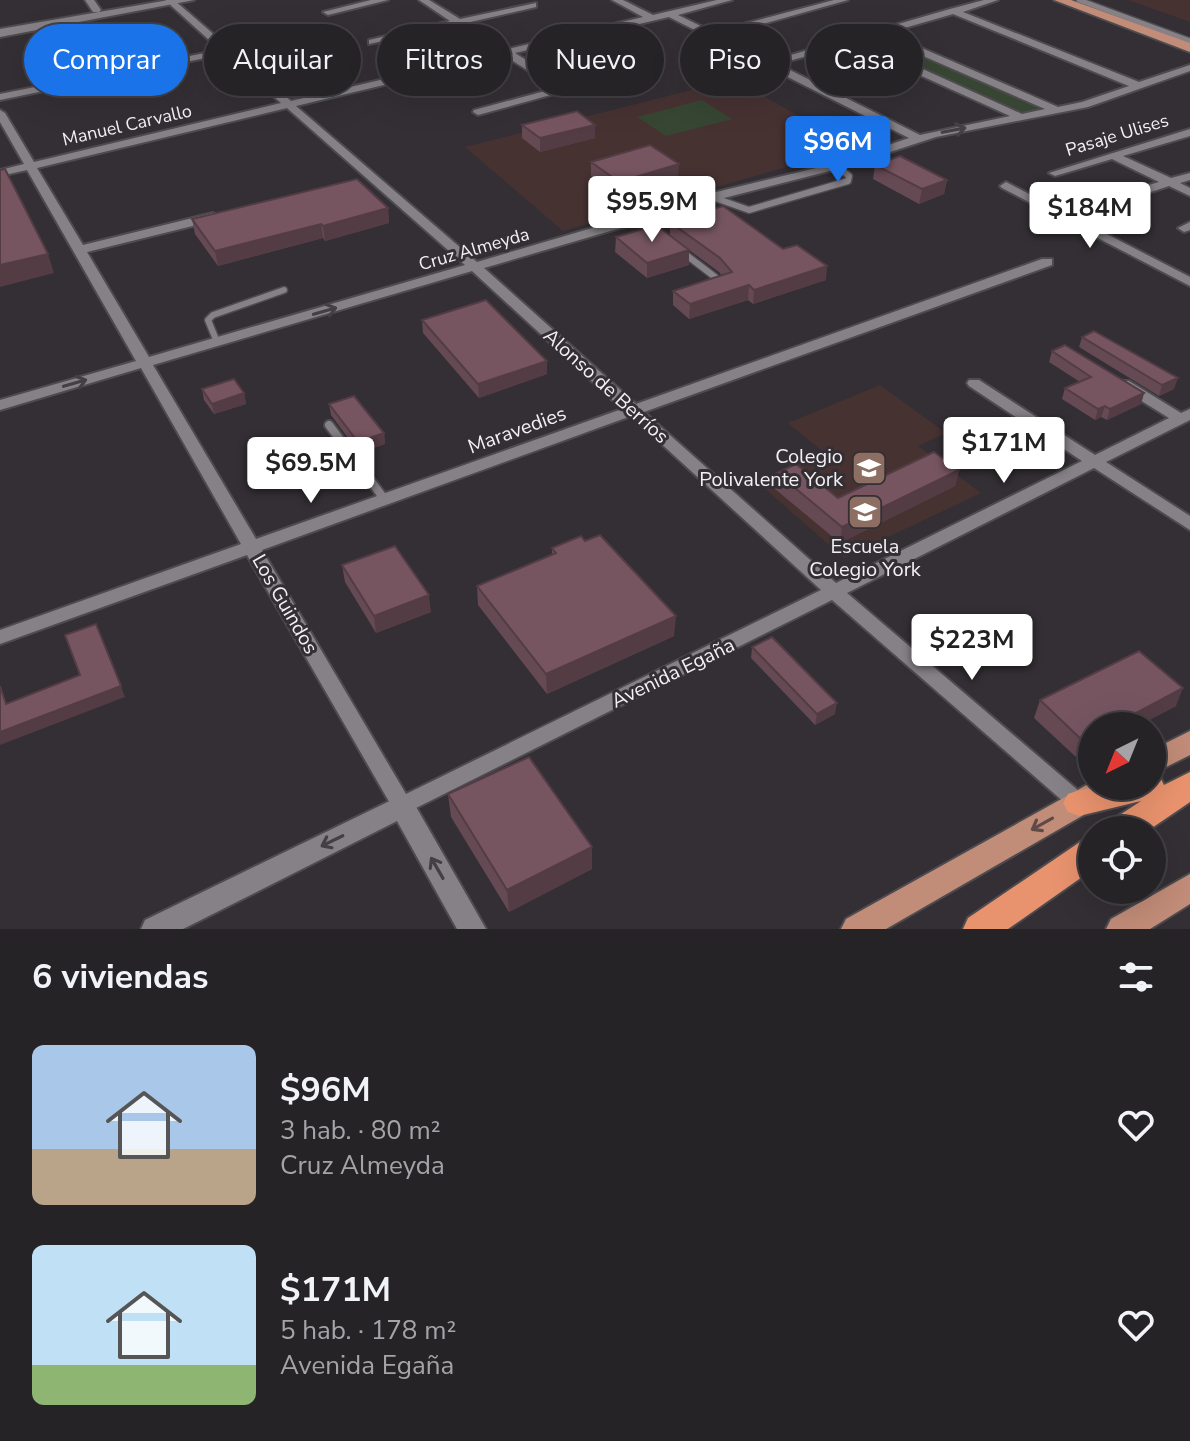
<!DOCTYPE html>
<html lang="es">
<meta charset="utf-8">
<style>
body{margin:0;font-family:"Nunito Sans",sans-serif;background:#2e2b2f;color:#f1f3f6;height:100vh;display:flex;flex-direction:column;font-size:30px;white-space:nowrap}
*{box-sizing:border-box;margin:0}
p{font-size:26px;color:#a4a4a7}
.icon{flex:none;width:44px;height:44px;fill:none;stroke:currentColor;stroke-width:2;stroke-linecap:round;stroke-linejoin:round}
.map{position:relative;height:929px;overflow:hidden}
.drawer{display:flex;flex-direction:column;background:#262327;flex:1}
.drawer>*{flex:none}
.banner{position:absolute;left:24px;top:24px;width:1142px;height:72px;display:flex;gap:16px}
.needle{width:52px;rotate:223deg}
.tools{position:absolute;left:1078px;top:712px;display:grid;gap:16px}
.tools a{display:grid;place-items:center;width:88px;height:88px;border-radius:50%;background:#262327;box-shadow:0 8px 32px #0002,0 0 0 2px #424044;font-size:40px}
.price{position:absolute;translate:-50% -68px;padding:0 18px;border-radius:8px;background:#fff;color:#222;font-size:26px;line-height:52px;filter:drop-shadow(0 2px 4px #0008)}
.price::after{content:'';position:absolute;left:50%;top:48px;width:24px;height:18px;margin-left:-12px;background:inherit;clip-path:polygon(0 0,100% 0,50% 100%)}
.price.on{background:#1a73e8;color:#fff}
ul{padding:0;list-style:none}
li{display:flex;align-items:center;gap:24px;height:200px;padding:0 32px}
li span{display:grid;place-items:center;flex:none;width:224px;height:160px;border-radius:12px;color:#555}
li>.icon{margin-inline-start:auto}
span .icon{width:96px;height:96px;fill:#fffc;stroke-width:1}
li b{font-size:34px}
h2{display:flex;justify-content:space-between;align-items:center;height:96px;padding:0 32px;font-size:34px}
.pill{padding:0 28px;border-radius:36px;background:#262327;box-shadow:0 8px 32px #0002,0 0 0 2px #424044;font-size:28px;line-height:72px}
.pill.on{background:#1a73e8;color:#fff}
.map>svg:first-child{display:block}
.education{fill:#473232}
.green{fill:#374633}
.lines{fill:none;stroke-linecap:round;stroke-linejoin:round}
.service-far2-casing{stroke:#4e4b4f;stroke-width:8}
.service-far1-casing{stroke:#4e4b4f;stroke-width:9}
.service-casing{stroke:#4e4b4f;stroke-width:12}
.minor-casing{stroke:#4e4b4f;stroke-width:4}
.tertiary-casing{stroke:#4e4b4f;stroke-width:4}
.primary-casing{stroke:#4e4b4f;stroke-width:4}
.motorway-casing{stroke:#4e4b4f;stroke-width:4}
.service-far2{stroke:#858186;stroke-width:5}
.service-far1{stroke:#858186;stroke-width:6}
.service{stroke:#858186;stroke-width:8}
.minor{fill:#858186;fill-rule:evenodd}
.tertiary{fill:#858186;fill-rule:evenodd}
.primary{fill:#c18c78;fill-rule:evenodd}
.motorway{fill:#e9936e;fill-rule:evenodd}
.wall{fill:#654953}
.shaded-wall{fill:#533c44}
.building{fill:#765561;stroke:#533c44;stroke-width:2}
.oneway{stroke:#433f44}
.oneway2{stroke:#5e4b48}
.labels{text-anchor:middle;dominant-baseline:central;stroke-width:6;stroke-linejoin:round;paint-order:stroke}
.far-street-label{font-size:18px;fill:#f2f0f3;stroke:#332f34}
.street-label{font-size:20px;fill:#f2f0f3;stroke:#332f34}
.poi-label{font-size:20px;fill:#f2f0f3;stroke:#332f34;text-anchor:end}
</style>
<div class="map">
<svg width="1190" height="929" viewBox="0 0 1190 929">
<rect width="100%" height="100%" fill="#332f34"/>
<path class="education" d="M1128 0H1190V22Z
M735 79 853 148 563 231 465 147Z
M880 385 946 433 918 446 981 493 844 558 757 482 825 453 788 423Z"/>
<path class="green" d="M881 37 1045 110 1022 114 863 41Z
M702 100 732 119 666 136 637 117Z"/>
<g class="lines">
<g class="service-far2-casing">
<path id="service-far2" d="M1079 0 1190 41"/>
</g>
<g class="service-far1-casing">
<path id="service-far1" d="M712 197 749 210 848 181 849 176 837 166
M638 219 657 233
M681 251 715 277
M217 342 208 320 213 315 284 290"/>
</g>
<g class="service-casing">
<path id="service" d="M329 425 385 500"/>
</g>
<g class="minor-casing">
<path id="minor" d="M85 0H94L101 10 99 12H93Z
M165 0H174L291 101 499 52 457 25 369 44V40L450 21 419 0H429L460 19 536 3V7L466 23 508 49 643 17 612 0H623L653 15 717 0H732L678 15 713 32 834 0H848L720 36 770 61 950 9 984 0H998L963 12 1139 82 1190 65V71L1088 107 936 137 841 168 716 200 484 268 636 404 1042 259H1052V265L644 412 836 583 1082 461 969 386 967 383 969 380H979L1095 455 1169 418 1119 387 1117 384 1119 381H1129L1181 413 1190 409V420L1106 462 1190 516V530L1094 468 847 593 1086 797 1090 803 1086 809 1079 812 1072 809 832 600 402 815 395 812 247 555 0 644V630L241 544 141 368 0 410V400L136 361 27 170 0 176V170L24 164 0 122V110L5 113 34 162 281 103 225 54 0 100V94L220 50ZM953 14 1129 86 1082 102 1058 107 887 33ZM669 17 909 138 833 164 708 194 477 262 296 106 505 56 556 88 474 110 473 112 478 115 630 73 625 70 566 85 515 53ZM877 36 1045 109 1022 114 861 41ZM851 44 1010 116 920 135 778 64ZM287 108 465 265 149 357 87 252 217 220 219 217 213 213 83 245 37 168ZM472 271 622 409 256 539 153 365ZM631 416 821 590 406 794 262 550Z
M371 0H388L328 15 323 12Z
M1190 129V136L1123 156 1171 178 1190 173V180L1180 183 1190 188V196L1169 186 1121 202H1113V196L1159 182 1112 159 1055 176 1049 173Z
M1006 182 1190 277V286L1002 188 1000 186Z
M1190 222V230L1184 232 1178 228Z"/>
</g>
<g class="tertiary-casing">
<path id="tertiary" d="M169 0H194L0 37V29Z
M402 795 411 798 486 929H457L397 821 183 929H141L145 920Z"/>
</g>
<g class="primary-casing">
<path id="primary" d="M1054 0H1071L1190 43V52Z
M1190 731V755L1152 774V750Z
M1092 782V786H1124L1120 794 886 929H841L846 919Z
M1190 874V904L1150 929H1106L1111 919Z"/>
</g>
<g class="motorway-casing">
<path id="motorway" d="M1190 772V802L1149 830H1107L1112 820 1141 801 1079 816 1068 812 1063 803 1068 794C1096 784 1123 786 1152 786V774L1160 777 1164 785Z
M1092 838V870L1008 929H963L968 918 1080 842Z"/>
</g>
<use href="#service-far2" class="service-far2"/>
<use href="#service-far1" class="service-far1"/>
<use href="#service" class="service"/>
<use href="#minor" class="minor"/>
<use href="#tertiary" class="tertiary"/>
<use href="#primary" class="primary"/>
<use href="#motorway" class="motorway"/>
</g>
<path class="wall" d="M522 125 595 138 540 152 522 138Z
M591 162 678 178 618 196 591 176Z
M875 165 947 180 944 194 919 204 873 179Z
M388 208 389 223 325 241 323 238 218 266 195 234 192 219Z
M670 222 826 280 753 304 748 300 689 319 673 305V291L722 276 719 272 689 250V265L647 278 615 252 616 237 670 235Z
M422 320 547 361V374L479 398 423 333Z
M1082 337 1174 389 1159 396 1079 347Z
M1052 351 1144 393 1141 404 1107 420 1101 417 1095 420 1062 399 1065 388 1080 382 1049 362Z
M202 389 244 393 246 404 214 414 204 400Z
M329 404 384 433 385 444 359 453 331 415Z
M959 470 955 486 840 543 775 489 777 473 838 498Z
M552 548 674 636 547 694 478 605 477 586 552 554Z
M342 565 431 612 376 633 345 582Z
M752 647 835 714 815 725 751 658Z
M1040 700 1176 706 1077 758 1034 718Z
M448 794 592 847V869L509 912 451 817Z"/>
<path class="shaded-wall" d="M595 125V138L540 152V138Z
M679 164 678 178 618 196 619 182Z
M947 180 944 194 919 204 922 189Z
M388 208 389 223 325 241 323 226Z
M321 224 323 238 218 266 215 251Z
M689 250V265L647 278V263Z
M48 254 54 273 0 287V265Z
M827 266 826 280 753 304 754 290Z
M749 285 748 300 689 319 690 304Z
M547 361V374L479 398 478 384Z
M1178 378 1174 389 1159 396 1162 385Z
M244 393 246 404 214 414 212 404Z
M1144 393 1141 404 1107 420 1110 409Z
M1105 406 1101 417 1095 420 1098 409Z
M384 433 385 444 359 453 358 442Z
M959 470 955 486 840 543 842 527Z
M429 595 431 612 376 633 374 616Z
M676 616 674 636 547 694 546 674Z
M121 686 125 697 0 745V732Z
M1183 688 1176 706 1137 726H1112Z
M837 703 835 714 815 725 817 714Z
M1092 736V750L1077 758 1083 741Z
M592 847V869L509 912 507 890Z"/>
<path class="building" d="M577 111 595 125 540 138 522 125Z
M650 145 679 164 619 182 591 162Z
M900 156 947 180 922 189 875 165Z
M5 169 48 254 0 265V170Z
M357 179 388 208 323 226 321 224 215 251 192 219Z
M723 206 783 249 797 245 827 266 754 290 749 285 690 304 673 291 732 272 720 258 670 222Z
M656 225 689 250 647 263 616 237Z
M486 300 547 361 478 384 422 320Z
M1094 331 1178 378 1162 385 1082 337Z
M1065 345 1144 393 1110 409 1105 406 1098 409 1065 388 1091 377 1052 351Z
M234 379 244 393 212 404 202 389Z
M354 396 384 433 358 442 329 404Z
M934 452 959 470 842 527 777 473 796 464 838 498Z
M600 535 676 616 546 674 477 586 556 553 552 548 581 536 585 541Z
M395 546 429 595 374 616 342 565Z
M96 624 121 686 0 732V686L6 704 80 675 65 635Z
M772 637 837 703 817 714 752 647Z
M1139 651 1183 688 1112 726H1092V736L1083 741 1040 700Z
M529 757 592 847 507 890 448 794Z"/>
<defs><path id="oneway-shaft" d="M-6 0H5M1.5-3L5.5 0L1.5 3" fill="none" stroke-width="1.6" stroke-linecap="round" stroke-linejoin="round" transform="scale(2)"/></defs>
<g class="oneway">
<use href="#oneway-shaft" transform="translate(954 130) rotate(-11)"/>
<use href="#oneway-shaft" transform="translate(325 311) rotate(-16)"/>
<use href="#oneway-shaft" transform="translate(75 383) rotate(-16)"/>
<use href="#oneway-shaft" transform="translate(332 841) rotate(154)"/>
<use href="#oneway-shaft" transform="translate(437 868) rotate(-120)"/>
</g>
<use class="oneway2" href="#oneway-shaft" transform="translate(1042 824) rotate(151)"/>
<defs>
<g id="school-square" transform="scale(1.8)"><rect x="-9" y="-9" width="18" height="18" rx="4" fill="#8d6e63" stroke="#332f34"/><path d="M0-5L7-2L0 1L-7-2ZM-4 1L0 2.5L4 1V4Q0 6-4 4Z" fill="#fff"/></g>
</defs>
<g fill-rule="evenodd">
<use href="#school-square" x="869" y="468"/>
<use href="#school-square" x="865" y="512"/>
</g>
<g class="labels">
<g class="far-street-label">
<text transform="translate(127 125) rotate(-13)">Manuel Carvallo</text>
<text transform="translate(1117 135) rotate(-17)">Pasaje Ulises</text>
<text transform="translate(474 249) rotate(-16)">Cruz Almeyda</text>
</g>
<g class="street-label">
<text transform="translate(606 386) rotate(42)">Alonso de Berríos</text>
<text transform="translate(517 430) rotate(-20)">Maravedies</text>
<text transform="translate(285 604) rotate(60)">Los Guindos</text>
<text transform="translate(673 673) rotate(-26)">Avenida Egaña</text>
</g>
<g class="poi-label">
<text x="843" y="456">Colegio<tspan x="843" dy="23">Polivalente York</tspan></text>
<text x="865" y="546" text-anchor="middle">Escuela<tspan x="865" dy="23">Colegio York</tspan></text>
</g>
</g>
</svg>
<div class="tools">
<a><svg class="needle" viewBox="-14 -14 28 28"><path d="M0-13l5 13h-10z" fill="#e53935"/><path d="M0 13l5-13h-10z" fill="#a4a4a7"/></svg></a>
<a><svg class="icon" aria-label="locate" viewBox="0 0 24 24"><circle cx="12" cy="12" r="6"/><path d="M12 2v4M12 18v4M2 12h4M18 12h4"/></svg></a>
</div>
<b class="price on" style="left:838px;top:184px">$96M</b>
<b class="price" style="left:652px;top:244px">$95.9M</b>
<b class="price" style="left:1090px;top:250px">$184M</b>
<b class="price" style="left:1004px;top:485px">$171M</b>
<b class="price" style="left:311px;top:505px">$69.5M</b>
<b class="price" style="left:972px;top:682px">$223M</b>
<div class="banner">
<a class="pill on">Comprar</a>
<a class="pill">Alquilar</a>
<a class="pill">Filtros</a>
<a class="pill">Nuevo</a>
<a class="pill">Piso</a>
<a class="pill">Casa</a>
</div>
</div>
<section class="drawer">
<h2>6 viviendas<svg class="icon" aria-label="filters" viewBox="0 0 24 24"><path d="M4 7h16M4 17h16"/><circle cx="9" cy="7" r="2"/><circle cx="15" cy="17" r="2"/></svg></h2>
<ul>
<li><span style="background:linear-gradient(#a9c7e8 65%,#b9a48a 0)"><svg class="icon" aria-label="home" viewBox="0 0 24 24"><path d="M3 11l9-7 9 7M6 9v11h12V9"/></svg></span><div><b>$96M</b><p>3 hab. · 80 m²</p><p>Cruz Almeyda</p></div><svg class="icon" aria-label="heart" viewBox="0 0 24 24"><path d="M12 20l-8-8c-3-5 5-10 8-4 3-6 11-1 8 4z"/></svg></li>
<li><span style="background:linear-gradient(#bfe0f5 75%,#8fb573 0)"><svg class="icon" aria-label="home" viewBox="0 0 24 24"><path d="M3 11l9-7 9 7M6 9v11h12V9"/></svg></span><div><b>$171M</b><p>5 hab. · 178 m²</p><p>Avenida Egaña</p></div><svg class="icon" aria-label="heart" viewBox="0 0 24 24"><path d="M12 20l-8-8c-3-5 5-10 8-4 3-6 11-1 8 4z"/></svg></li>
</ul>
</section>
